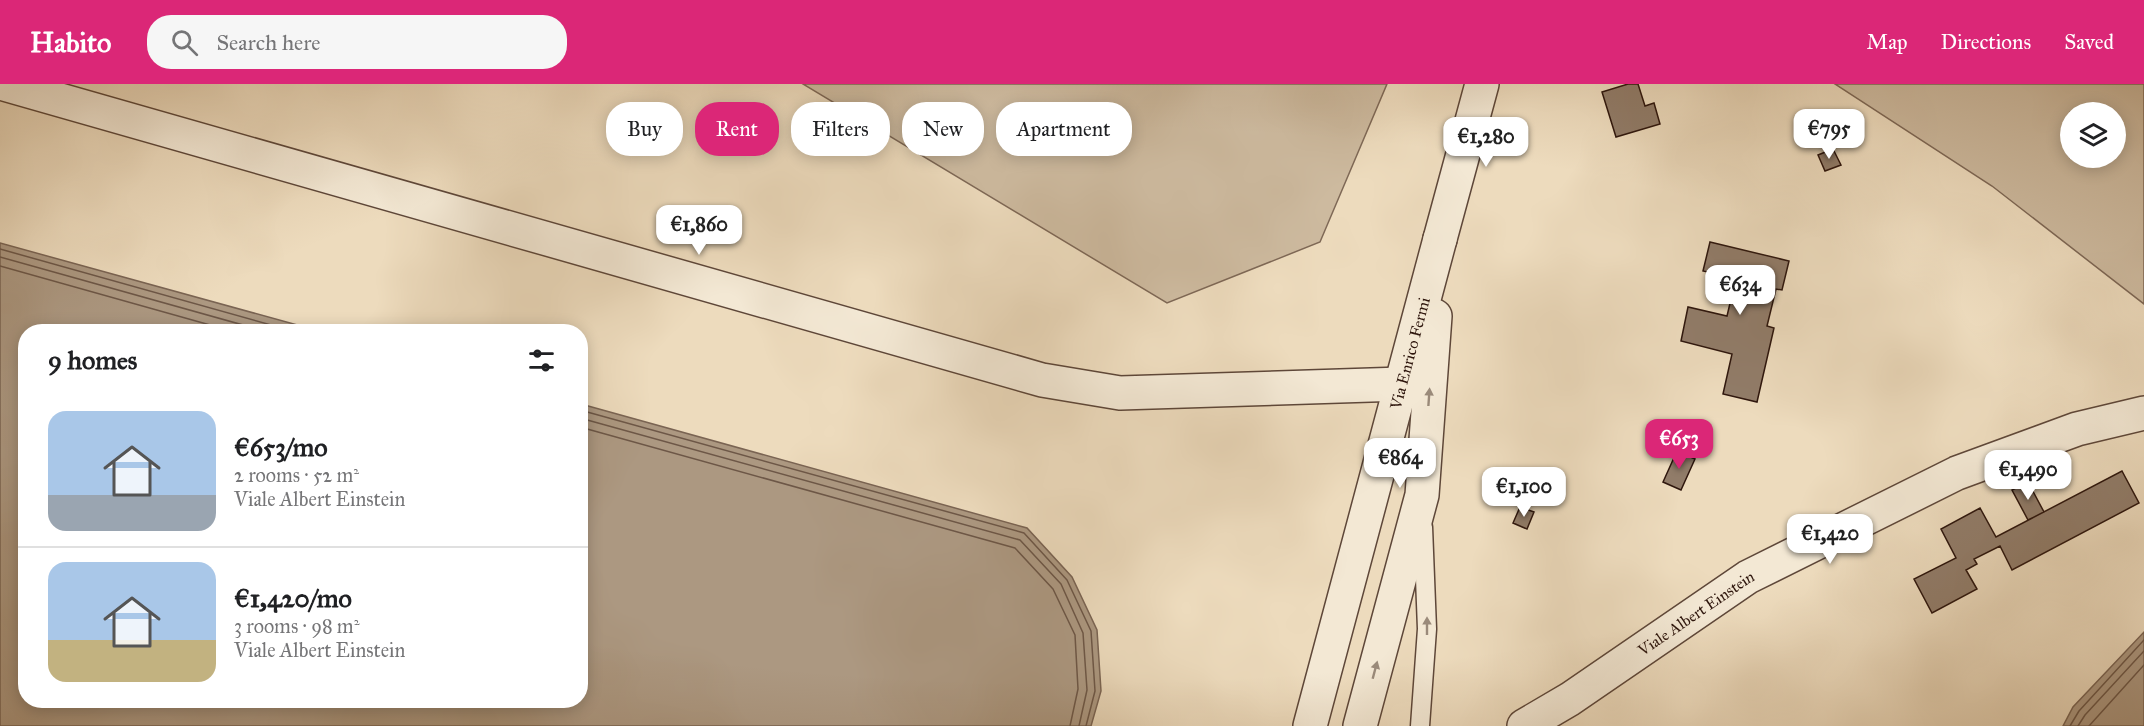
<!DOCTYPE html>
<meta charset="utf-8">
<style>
body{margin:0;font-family:"IM FELL Great Primer",serif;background:#f6f6f6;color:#202124;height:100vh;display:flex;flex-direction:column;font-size:22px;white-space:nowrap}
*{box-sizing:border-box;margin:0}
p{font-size:20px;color:#757577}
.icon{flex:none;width:33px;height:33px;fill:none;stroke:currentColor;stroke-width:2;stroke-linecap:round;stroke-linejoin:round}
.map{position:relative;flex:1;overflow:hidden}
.side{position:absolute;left:18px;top:240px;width:570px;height:384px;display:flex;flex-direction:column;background:#fff;border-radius:24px;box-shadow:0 3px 15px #0003}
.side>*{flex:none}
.guide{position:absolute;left:606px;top:18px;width:570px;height:54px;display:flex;gap:12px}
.fabs{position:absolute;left:2060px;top:18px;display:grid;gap:12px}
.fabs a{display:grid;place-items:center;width:66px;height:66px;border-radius:50%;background:#fff;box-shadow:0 3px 15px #0003;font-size:30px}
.price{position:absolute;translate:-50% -51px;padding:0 14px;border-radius:12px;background:#fff;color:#222;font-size:20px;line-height:39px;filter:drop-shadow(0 2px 3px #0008)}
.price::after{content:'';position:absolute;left:50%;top:36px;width:18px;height:14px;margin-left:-9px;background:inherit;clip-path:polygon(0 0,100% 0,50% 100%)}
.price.active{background:#db2777;color:#fff}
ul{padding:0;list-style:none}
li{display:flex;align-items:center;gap:18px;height:150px;padding:0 30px}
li+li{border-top:2px solid #e0e0e0}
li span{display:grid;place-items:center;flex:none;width:168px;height:120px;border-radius:18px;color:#555}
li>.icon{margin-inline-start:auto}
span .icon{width:72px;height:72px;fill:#fffc;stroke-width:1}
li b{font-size:26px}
h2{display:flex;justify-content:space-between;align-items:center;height:72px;padding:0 30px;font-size:26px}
.chip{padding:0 21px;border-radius:24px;background:#fff;box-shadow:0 3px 15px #0003;font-size:21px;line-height:54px}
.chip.active{background:#db2777;color:#fff}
header{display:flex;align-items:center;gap:36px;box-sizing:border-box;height:84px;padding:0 30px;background:#db2777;color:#fff}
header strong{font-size:28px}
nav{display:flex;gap:33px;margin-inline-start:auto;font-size:21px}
.search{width:420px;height:54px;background:#f6f6f6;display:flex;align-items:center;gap:15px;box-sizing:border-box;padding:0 21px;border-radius:24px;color:#757577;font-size:22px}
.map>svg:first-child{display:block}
.green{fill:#cdba9f;stroke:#7e6856;stroke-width:1.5;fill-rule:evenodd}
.water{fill:#ac9881;stroke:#7a6453;stroke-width:1.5}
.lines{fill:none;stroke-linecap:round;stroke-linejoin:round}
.shore{stroke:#6d5747;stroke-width:1.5}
.building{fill:#917c69;stroke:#2e160d;stroke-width:1.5}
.service-casing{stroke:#5e4739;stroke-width:21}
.minor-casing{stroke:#5e4739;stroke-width:36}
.tertiary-casing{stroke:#5e4739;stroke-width:36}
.service{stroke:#f3e8d4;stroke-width:18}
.minor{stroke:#f3e8d4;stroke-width:33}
.tertiary{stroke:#f3e8d4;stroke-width:33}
.oneway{fill:#9a8a7a}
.labels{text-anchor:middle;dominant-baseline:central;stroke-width:4.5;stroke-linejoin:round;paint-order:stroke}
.street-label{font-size:16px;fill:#2e160d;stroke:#f3e8d4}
</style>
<header>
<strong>Habito</strong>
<div class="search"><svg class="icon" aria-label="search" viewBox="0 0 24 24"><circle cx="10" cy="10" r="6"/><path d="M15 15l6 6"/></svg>Search here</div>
<nav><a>Map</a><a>Directions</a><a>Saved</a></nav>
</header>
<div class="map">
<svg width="2144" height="642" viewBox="0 0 2144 642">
<rect width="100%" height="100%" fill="#eddbbd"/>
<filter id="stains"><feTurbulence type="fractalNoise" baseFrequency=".00333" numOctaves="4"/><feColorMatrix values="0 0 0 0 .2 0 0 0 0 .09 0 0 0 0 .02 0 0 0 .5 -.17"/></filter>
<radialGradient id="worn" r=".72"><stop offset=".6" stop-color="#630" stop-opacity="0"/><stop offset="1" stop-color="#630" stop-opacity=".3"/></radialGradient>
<path class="green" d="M803 0H1387L1320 158 1167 219Z
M1835 0H2144V220L1992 102ZM2070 28H2115V74H2070Z"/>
<path class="water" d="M0 159 319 247 26 248V616H580L581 320 1027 444 1072 493 1097 546 1101 607 1091 642H0Z
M2144 548V642H2063L2073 623Z"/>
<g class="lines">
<path class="shore" d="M0 165 296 248
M0 173 268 248
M0 182 235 248
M580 326 1024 449 1067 496 1091 547 1095 607 1086 642
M580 334 1020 456 1061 500 1083 549 1087 606 1079 642
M580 343 1015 464 1053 505 1075 551 1078 605 1070 642
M2070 642 2079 627 2144 556
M2078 642 2085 631 2144 567
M2089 642 2144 581"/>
</g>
<path class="building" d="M1628 0H1638L1645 22 1654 19 1660 40 1616 53 1602 8Z
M1833 65 1841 81 1825 87 1818 71Z
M1710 158 1789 177 1782 206 1776 205 1767 242 1774 244 1757 318 1723 310 1732 270 1681 257 1688 223 1727 232 1736 194 1703 187Z
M1677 367 1695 375 1681 406 1663 398Z
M2122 387 2139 419 2012 486 2000 462 1974 475 1977 480 1966 486 1977 505 1932 529 1914 495 1956 474 1941 445 1980 424 1996 453Z
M2028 398 2044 428 2028 436 2012 406Z
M1520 423 1534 428 1527 445 1513 439Z"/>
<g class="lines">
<g class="service-casing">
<path id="service" d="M1420 642 1427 545 1423 443"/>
</g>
<g class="minor-casing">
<g id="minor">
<path d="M4 0 1042 296 1120 309 1402 300"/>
<path id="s1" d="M1310 642 1440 155"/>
<path d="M1360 642 1422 411 1435 232"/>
<path id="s2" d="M1524 642 1570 615 1748 493 1957 389 2077 345 2144 329"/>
</g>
</g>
<g class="tertiary-casing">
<path id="tertiary" d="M1440 155 1482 0"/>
</g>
<use href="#service" class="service"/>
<use href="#minor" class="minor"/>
<use href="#tertiary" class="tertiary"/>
</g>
<defs><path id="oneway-solid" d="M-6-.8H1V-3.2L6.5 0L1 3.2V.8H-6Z" transform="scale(1.5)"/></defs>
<g class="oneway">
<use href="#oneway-solid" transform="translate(1429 313) rotate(-86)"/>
<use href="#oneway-solid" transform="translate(1427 542) rotate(-90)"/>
<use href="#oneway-solid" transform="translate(1375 586) rotate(-75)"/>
</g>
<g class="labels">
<g class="street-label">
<text stroke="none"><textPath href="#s1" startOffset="386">Via Enrico Fermi</textPath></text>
<text stroke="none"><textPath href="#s2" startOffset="206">Viale Albert Einstein</textPath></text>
</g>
</g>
<rect width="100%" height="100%" filter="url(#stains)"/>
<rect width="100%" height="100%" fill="url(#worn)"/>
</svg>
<div class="fabs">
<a><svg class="icon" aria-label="layers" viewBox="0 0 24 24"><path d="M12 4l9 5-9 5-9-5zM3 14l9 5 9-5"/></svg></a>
</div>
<b class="price" style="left:1829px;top:76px">€795</b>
<b class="price" style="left:1486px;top:84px">€1,280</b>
<b class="price" style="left:699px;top:172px">€1,860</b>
<b class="price" style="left:1740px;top:232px">€634</b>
<b class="price active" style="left:1679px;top:386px">€653</b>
<b class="price" style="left:1400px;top:405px">€864</b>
<b class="price" style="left:2028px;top:417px">€1,490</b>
<b class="price" style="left:1524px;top:434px">€1,100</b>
<b class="price" style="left:1830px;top:481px">€1,420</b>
<div class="guide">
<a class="chip">Buy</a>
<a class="chip active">Rent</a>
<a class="chip">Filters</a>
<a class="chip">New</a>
<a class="chip">Apartment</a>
</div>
<section class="side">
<h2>9 homes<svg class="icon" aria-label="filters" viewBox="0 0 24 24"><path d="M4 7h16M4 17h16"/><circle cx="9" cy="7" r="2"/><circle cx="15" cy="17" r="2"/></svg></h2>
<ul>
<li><span style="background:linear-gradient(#a9c7e8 70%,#9aa5b1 0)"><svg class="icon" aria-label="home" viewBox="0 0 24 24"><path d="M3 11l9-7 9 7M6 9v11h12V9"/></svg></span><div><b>€653/mo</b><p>2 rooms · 52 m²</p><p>Viale Albert Einstein</p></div></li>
<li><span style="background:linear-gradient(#a9c7e8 65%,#c2b280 0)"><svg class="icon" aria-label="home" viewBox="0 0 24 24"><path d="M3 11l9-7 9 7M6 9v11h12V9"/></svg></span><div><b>€1,420/mo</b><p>3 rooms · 98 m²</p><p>Viale Albert Einstein</p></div></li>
</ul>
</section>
</div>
